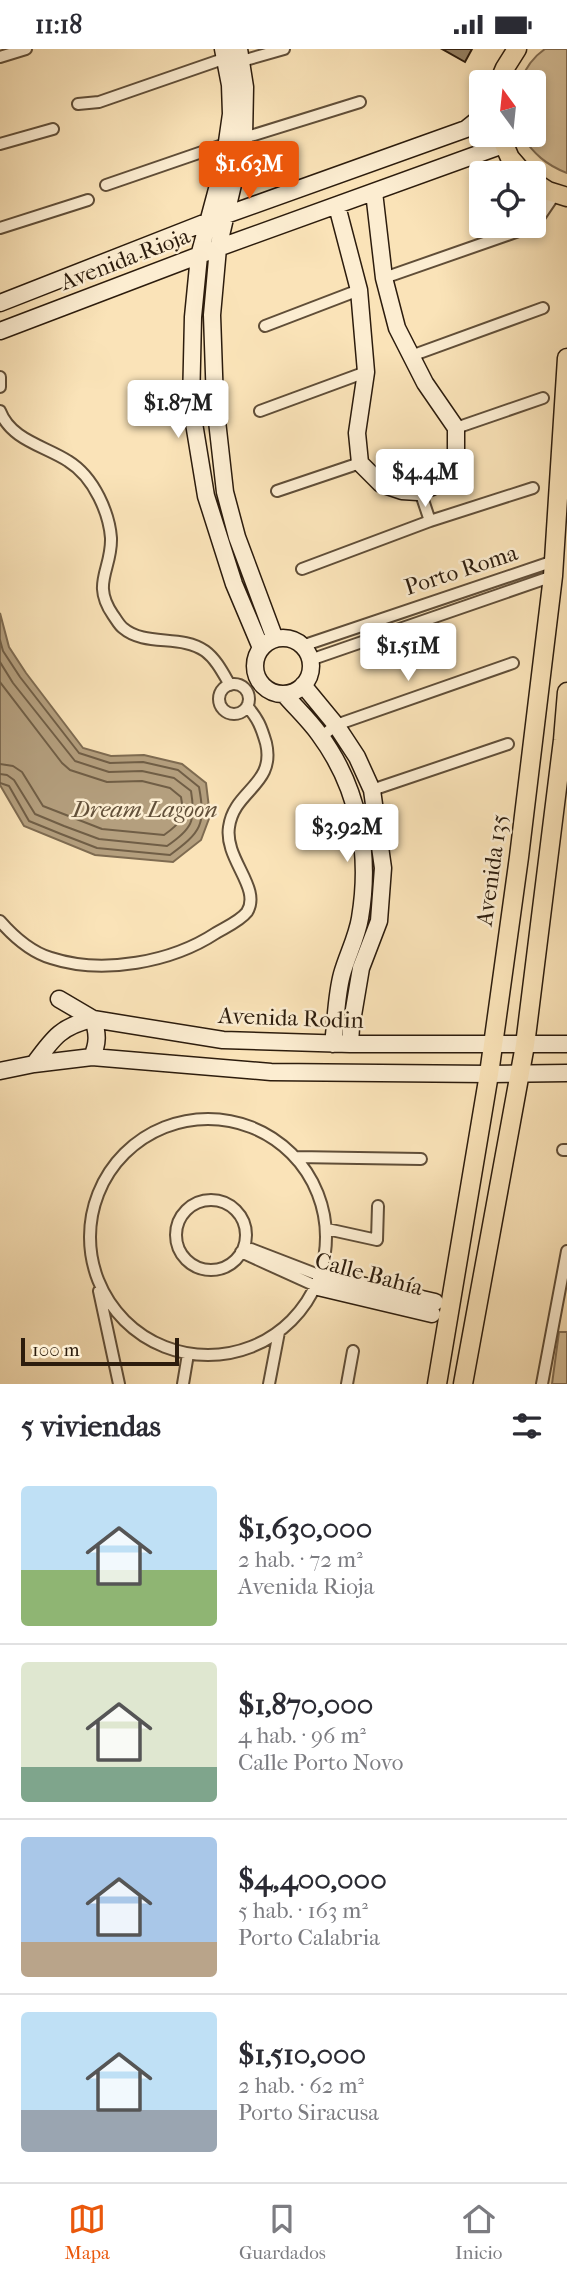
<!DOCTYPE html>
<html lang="es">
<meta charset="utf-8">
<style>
body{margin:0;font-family:"IM FELL French Canon",serif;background:#f7f7f7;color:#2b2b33;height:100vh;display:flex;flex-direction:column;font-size:26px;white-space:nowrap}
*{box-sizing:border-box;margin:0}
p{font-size:23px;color:#7c7c81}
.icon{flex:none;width:38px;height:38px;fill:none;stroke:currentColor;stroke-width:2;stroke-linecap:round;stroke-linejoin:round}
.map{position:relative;height:1335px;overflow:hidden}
.drawer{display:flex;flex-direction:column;background:#fff;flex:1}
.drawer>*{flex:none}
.needle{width:46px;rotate:345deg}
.fabs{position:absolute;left:469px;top:21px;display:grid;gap:14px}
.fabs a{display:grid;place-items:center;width:77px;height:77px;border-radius:7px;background:#fff;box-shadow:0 4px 10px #0003;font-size:35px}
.scale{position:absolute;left:21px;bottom:18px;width:158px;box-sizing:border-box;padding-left:7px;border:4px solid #2c1c0d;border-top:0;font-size:19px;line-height:24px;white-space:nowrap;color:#2c1c0d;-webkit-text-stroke:5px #fcedd1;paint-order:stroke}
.price{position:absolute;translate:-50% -60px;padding:0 16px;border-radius:7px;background:#fff;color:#222;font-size:23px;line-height:46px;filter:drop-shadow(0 2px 4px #0008)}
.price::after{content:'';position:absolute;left:50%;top:42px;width:21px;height:16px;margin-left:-10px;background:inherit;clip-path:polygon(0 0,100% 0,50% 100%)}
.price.active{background:#ea580c;color:#fff}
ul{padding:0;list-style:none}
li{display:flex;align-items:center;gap:21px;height:175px;padding:0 21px}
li+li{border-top:2px solid #e1e1e2}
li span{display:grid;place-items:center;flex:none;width:196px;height:140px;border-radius:7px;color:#555}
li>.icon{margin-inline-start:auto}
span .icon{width:84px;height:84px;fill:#fffc;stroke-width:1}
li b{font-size:30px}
h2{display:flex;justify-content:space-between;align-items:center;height:84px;padding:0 21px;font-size:30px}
.status{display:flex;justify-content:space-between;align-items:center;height:49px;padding:0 35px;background:#fff;direction:ltr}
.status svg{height:19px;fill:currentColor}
.tabs{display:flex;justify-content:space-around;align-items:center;height:98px;border-top:2px solid #e1e1e2;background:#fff;font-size:19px;color:#7c7c81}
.tabs a{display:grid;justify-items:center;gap:4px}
.tabs .active{color:#ea580c}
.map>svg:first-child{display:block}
.green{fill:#d7c19b;stroke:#826e54;stroke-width:2}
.water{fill:#b49f7e;stroke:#7e6b51;stroke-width:2}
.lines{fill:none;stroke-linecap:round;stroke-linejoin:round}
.shore{stroke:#705e46;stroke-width:2}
.building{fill:#978366;stroke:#2c1c0d;stroke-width:2}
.street-casing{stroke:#604e38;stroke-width:14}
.secondary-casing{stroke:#2c1c0d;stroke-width:19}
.primary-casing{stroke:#2c1c0d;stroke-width:21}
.street{stroke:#fcedd1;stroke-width:10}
.secondary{stroke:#fcedd1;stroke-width:16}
.primary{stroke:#fae3b8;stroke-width:18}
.labels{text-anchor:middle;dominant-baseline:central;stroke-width:5;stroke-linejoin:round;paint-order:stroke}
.street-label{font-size:23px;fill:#2c1c0d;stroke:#fcedd1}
.water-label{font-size:24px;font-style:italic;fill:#62503a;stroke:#fcedd1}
</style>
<div class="status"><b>11:18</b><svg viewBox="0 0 49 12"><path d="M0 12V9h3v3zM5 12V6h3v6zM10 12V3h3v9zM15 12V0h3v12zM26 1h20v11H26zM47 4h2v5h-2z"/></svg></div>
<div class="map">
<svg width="567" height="1335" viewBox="0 0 567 1335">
<rect width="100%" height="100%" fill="#fae3b8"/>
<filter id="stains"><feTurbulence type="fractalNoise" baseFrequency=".00286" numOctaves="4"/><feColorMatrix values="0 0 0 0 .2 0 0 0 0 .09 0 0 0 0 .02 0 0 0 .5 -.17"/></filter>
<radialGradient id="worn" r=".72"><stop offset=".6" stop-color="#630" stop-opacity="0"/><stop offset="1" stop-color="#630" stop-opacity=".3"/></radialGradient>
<path class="green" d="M545 0H567V124C546 116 534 105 521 86H534V33H520C525 20 533 8 545 0Z
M559 1283H567V1335H552Z"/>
<path class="water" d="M0 564 9 598 26 624 83 699 111 707 144 706 182 715 206 734 210 767 201 791 173 813 95 806 24 777 0 736Z"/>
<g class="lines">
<path class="shore" d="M0 591 3 602 20 628 79 704 110 714 143 713 178 721 199 738C206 776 201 783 170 806L97 799 61 785 29 772 9 737 0 734
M0 613 13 634 75 712 109 723 142 722 174 729 191 742C196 772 192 780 167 797L99 790 64 777 35 765 14 731 7 726 0 725
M0 633 62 714 70 721 107 733 142 732 170 739 181 748C185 769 181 774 164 786L102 780 43 757 22 723 13 717 0 715"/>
</g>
<path class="building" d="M442 0H472L465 13Z"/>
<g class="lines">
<g class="street-casing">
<path id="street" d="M0 8 26 0
M78 55 99 53 226 9 242 12 284 0
M0 95 53 80
M106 136 228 94 360 53
M534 176 555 145
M0 179 88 151
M384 229 533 177
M265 277 359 241
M411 307 543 259
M0 328V338
M0 362C11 391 45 397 68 412 81 420 92 434 99 448 105 460 110 475 111 489 112 521 91 534 113 566 116 570 119 576 123 579 145 598 181 585 205 602 216 610 223 624 230 636
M260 362 366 323
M456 379 543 349
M277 442 360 414
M420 442 430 472
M302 520 430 472 533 439
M302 597 554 512
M310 611 553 527
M219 650a15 15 0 1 1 30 0a15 15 0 1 1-30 0Z
M321 688 336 676 513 614
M372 741 508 695
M0 872C14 888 31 903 51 909 103 926 172 913 216 884 226 878 240 872 247 863 262 839 224 810 229 778 234 741 276 736 266 694 261 677 258 670 247 657
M90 1188a118 118 0 1 1 236 0a118 118 0 1 1-236 0Z
M563 1101H567
M296 1108 421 1110
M176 1186a35 35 0 1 1 70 0a35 35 0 1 1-70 0Z
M327 1180 377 1191 378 1157
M251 1200 321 1227
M241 1203 318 1238
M99 1242 119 1335
M183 1335 188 1305
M269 1335 279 1283
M347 1335 353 1302
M542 1335 567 1202"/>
</g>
<g class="secondary-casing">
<path id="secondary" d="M223 0 230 36 231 65 224 114 199 207 193 268 191 356 206 447 234 535 261 599
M239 0 245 38 244 89 218 199 212 266 215 354 225 443 237 488 275 590
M337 157 359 241 366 323 357 384 360 414 381 435 402 442 418 443 432 438 446 427 456 402V379L425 334 397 279 384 229 374 143
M0 254 209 172 466 80 481 68
M0 282 218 199 503 96
M255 617a28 28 0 1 1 56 0a28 28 0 1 1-56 0Z
M303 636 336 676 357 708 372 741 383 819 379 872 361 919 351 978 350 995
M284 645C295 658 309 671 319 685 359 739 371 804 360 869 357 888 347 907 342 925 336 947 336 972 333 995
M59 950 93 970C98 985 98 994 92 1008
M34 1015C53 989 61 977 93 970L223 991 350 995H567
M0 1022 34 1015 92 1008 271 1023 489 1025 567 1024
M321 1227 435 1253
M318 1238 432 1265"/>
</g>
<g class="primary-casing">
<path id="primary" d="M499 33 505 19 517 0
M500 86 510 109 523 124
M534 133 548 142 567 148
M437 1335 489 1025 519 808 553 527 567 309
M463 1335 525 996 563 691 567 643"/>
</g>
<use href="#street" class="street"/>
<use href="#secondary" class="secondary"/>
<use href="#primary" class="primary"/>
</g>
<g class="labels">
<g class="street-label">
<text transform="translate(125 210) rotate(-21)">Avenida Rioja</text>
<text transform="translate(461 521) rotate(-18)">Porto Roma</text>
<text transform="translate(492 821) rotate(-82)">Avenida 135</text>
<text transform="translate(291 969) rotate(2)">Avenida Rodin</text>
<text transform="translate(369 1225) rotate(15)">Calle Bahía</text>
</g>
<g class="water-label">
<text x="145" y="760">Dream Lagoon</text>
</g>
</g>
<rect width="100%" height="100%" filter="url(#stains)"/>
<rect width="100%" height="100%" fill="url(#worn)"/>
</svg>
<div class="fabs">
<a><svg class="needle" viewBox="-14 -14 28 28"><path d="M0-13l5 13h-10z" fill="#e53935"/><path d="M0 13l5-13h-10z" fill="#7c7c81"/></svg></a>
<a><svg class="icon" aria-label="locate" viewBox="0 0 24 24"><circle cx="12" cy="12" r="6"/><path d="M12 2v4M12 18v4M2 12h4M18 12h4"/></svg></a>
</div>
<div class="scale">100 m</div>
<b class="price active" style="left:249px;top:152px">$1.63M</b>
<b class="price" style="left:178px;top:391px">$1.87M</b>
<b class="price" style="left:425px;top:460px">$4.4M</b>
<b class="price" style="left:408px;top:634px">$1.51M</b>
<b class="price" style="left:347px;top:815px">$3.92M</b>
</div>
<section class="drawer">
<h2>5 viviendas<svg class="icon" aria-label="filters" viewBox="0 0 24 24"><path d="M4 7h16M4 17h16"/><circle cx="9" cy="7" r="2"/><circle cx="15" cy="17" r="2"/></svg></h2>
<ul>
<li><span style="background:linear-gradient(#bfe0f5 60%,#8fb573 0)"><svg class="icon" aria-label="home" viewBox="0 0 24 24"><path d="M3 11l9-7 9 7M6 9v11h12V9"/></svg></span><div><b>$1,630,000</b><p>2 hab. · 72 m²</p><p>Avenida Rioja</p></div></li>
<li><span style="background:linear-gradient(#dfe7d0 75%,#7fa58c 0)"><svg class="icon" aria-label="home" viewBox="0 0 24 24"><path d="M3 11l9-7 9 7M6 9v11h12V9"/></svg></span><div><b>$1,870,000</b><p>4 hab. · 96 m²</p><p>Calle Porto Novo</p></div></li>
<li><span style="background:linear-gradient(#a9c7e8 75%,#b9a48a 0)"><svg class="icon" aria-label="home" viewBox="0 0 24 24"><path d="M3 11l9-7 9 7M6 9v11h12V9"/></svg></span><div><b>$4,400,000</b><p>5 hab. · 163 m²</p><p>Porto Calabria</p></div></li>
<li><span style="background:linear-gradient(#bfe0f5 70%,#9aa5b1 0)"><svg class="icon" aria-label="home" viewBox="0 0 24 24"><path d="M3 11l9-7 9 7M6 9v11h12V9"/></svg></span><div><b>$1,510,000</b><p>2 hab. · 62 m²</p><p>Porto Siracusa</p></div></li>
</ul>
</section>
<nav class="tabs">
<a class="active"><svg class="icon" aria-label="map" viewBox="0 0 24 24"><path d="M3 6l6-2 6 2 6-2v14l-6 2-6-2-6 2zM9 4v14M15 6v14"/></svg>Mapa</a>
<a><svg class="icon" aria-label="saved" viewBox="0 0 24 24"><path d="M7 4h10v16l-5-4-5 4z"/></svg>Guardados</a>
<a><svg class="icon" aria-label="home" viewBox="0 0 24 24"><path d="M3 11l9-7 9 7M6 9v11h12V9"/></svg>Inicio</a>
</nav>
